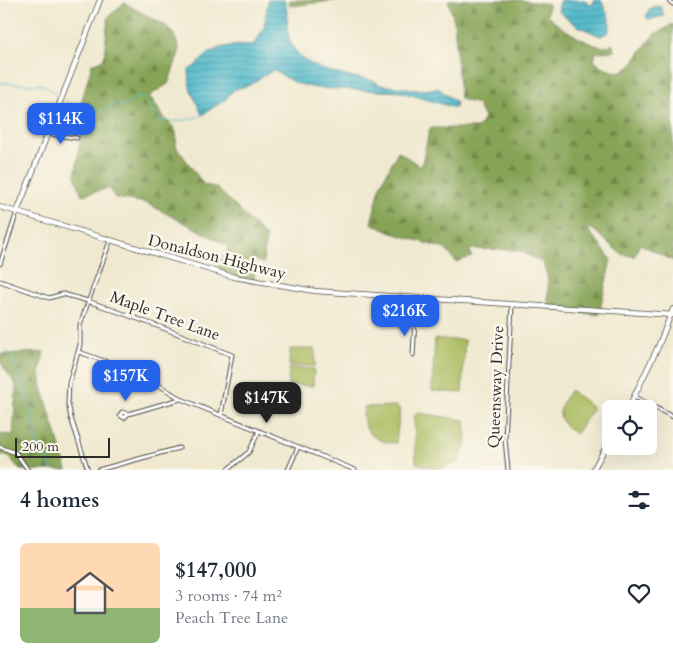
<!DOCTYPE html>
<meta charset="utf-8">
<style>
body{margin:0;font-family:Cardo,serif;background:#f6f6f7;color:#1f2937;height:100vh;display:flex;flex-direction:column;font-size:19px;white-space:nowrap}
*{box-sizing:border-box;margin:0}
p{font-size:16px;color:#747a83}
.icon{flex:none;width:28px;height:28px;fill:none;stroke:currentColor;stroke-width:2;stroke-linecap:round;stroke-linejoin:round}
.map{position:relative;height:470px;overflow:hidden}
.drawer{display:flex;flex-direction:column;background:#fff;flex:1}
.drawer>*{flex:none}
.buttons{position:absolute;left:602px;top:400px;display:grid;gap:10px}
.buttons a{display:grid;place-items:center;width:55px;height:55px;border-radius:8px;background:#fff;box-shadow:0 5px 20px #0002;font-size:25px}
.scale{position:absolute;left:15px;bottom:12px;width:95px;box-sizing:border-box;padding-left:5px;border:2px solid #2b2b2b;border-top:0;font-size:14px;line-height:18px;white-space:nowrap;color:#2b2b2b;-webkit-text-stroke:4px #fbf7ec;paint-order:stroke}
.price{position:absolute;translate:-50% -42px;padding:0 11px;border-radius:10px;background:#2563eb;color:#fff;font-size:16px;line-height:32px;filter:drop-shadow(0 1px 2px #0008)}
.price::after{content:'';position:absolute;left:50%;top:30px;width:15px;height:11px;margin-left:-8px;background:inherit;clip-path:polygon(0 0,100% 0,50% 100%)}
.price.on{background:#222;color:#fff}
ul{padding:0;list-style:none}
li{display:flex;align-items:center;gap:15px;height:125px;padding:0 20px}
li span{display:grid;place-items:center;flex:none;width:140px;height:100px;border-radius:8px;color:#555}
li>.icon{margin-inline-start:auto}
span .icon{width:60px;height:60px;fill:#fffc;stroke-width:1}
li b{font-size:21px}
h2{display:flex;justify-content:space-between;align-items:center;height:60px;padding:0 20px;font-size:21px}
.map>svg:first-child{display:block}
.forest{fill:url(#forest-firs);stroke:#596840}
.park{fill:#aabc60;stroke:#6a7446}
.water{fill:url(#water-rules);stroke:#3c727b}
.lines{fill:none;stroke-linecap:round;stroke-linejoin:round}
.stream{stroke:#4eb8cb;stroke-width:1}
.minor-casing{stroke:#494844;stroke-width:5}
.major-casing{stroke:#494844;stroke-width:6}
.minor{stroke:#fff;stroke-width:3}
.major{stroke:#fff;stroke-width:4.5}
.labels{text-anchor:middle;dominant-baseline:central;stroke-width:5;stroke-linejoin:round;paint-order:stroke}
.street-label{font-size:16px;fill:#2b2b2b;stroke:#fbf7ec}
</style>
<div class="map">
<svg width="673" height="470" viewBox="0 0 673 470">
<defs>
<pattern id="forest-firs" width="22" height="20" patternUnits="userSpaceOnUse" patternTransform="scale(1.25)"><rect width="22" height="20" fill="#87a456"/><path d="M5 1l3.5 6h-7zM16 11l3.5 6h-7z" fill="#6f8647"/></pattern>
<pattern id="water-rules" width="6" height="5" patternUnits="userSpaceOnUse" patternTransform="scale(1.25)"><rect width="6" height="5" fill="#4eb8cb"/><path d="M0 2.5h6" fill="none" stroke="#4196a5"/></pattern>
</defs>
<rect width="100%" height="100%" fill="#fbf7ec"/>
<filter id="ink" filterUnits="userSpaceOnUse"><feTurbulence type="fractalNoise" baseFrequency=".02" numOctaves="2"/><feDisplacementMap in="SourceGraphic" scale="10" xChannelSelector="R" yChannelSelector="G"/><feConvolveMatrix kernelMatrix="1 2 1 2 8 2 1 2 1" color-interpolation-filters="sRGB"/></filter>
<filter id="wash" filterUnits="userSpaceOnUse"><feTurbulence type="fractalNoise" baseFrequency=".0096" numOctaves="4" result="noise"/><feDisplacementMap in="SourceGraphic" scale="20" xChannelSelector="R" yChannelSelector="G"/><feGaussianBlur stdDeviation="1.12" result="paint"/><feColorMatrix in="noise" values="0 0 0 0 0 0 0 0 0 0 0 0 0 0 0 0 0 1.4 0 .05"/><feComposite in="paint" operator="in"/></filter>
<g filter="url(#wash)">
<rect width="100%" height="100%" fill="#f0e9d0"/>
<path class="forest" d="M289 0H341L290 6Z
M448 0H519L549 4 547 15C555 25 592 48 606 47 608 47 611 45 613 44L614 51 596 52 594 61C630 88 633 57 653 36 658 31 667 28 673 24V261L640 244 634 257 621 254 590 227 589 231 611 259 599 315 548 308V279L543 263 518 250 470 249 471 257 456 262 445 249 389 232 371 223 381 184 398 151 421 167 430 128H478L484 118 477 104 460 99 454 21Z
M124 3 165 25 173 33 179 47V53L168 84 149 96C155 102 158 109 163 116 174 129 178 127 176 146L204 185 216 187 266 237 263 263 253 260 255 281 216 272 229 246 146 203 115 198 109 188 82 195 75 176 83 120 72 114 81 104 92 64 104 59 108 17Z
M44 352 40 372 42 387 67 470H20L9 457 0 454V434L13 435 16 385 0 362V354Z"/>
<path class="park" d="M435 339 465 340 462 393 432 391Z
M290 349H315V366H289Z
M289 368 314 369 313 386 288 385Z
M571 390 593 408 576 434C555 421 556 408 571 390Z
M396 406 400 409 396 443C374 443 360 430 364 407Z
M418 413 465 420 467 442 458 462 438 469 416 463 414 416Z"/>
<path class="water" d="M268 0H284C290 13 285 25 289 38 299 72 346 75 375 81L380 85 422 90 438 88 456 102 455 108 401 92 315 88 295 83 273 70 250 85 233 90 226 99 202 115 190 88 189 70C198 65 203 57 211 52 225 44 239 46 254 44L264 28Z
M560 0H585L589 5 593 4 594 0H601C605 11 614 22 608 33L600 36 576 25 558 11Z
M655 6 661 7 664 16 649 20 646 17 649 9Z"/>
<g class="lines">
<path class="stream" d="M0 83 44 85 60 97
M64 99 84 114 98 113 110 106 126 105 135 98 144 97 156 119C172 124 186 121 202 115
M6 349C24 378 32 411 38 445L43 448 51 470"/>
</g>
</g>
<g filter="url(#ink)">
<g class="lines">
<g class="minor-casing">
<path id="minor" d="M668 0 673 4
M48 134 77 138
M0 264 17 212
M0 281 49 298 63 294 88 301 163 328 232 355 221 415
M79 352 141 374 181 399 355 470
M413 355 415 320
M635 397 673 417
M128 414 124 418 120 415 122 412 128 414 180 399
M0 447 16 453 28 470
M88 470 71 418 68 403 69 383 80 345V325L110 241
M98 470 179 448
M227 470 249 452 259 431
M288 470 298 447
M508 470 505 439 512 305"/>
</g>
<g class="major-casing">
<path id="major" d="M0 207 234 277 315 291 673 315
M17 212 100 0
M628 409 658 347 673 309
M593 470 611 438"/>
</g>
<use href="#minor" class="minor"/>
<use href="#major" class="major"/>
</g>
</g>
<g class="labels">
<g class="street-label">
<text transform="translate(217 257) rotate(14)">Donaldson Highway</text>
<text transform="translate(165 316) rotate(20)">Maple Tree Lane</text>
<text transform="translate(496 387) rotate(-88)">Queensway Drive</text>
</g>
</g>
</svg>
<div class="buttons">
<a><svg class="icon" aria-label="locate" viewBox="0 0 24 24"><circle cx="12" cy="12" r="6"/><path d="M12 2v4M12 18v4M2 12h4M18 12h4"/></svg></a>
</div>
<div class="scale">200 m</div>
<b class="price" style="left:61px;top:145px">$114K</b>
<b class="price" style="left:405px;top:337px">$216K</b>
<b class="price" style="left:126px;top:402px">$157K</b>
<b class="price on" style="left:267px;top:424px">$147K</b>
</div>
<section class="drawer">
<h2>4 homes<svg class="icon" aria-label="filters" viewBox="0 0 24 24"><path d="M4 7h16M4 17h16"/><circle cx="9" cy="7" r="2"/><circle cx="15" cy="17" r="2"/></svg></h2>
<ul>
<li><span style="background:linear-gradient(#ffd9b3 65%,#8fb573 0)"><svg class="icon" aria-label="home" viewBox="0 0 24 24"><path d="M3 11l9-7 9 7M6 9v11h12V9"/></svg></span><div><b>$147,000</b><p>3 rooms · 74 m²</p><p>Peach Tree Lane</p></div><svg class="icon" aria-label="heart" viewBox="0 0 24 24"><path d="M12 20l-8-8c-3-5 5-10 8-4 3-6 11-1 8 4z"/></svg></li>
</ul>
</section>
